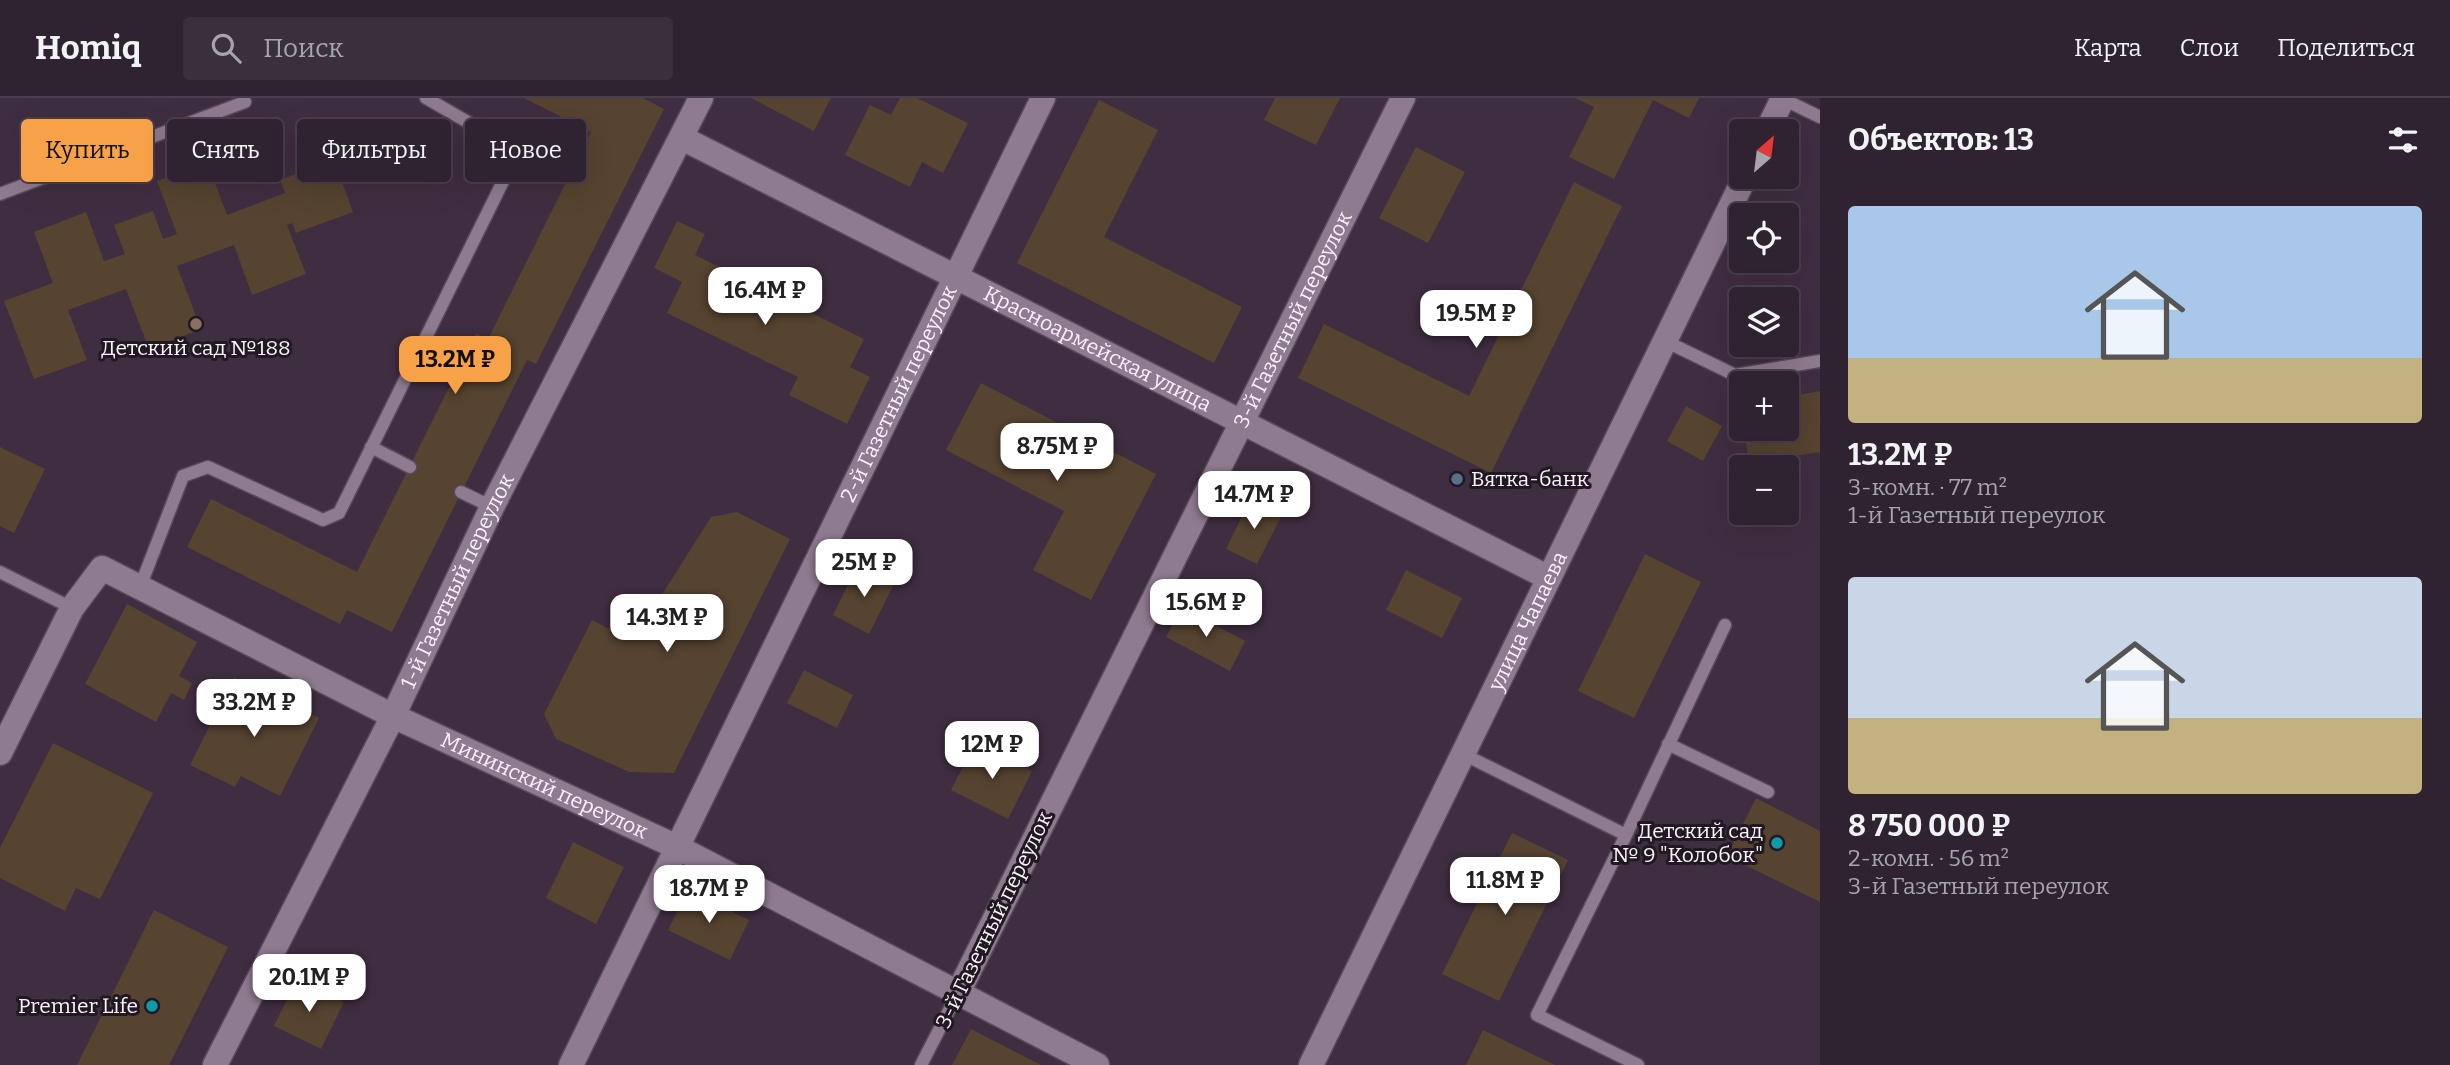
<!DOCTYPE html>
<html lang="ru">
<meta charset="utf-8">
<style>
body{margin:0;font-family:Bitter,serif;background:#3b2f3d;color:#f1f3f6;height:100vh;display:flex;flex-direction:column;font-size:26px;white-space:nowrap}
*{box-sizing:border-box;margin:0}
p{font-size:23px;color:#a7a4ab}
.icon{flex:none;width:38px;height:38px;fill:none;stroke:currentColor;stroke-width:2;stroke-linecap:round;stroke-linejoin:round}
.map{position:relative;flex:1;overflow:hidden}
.details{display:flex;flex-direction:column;background:#2f2231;width:630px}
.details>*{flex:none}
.guide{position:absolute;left:21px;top:21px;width:665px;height:63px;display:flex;gap:14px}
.needle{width:46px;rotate:28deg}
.tools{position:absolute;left:1729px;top:21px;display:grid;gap:14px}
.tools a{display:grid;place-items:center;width:70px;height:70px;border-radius:7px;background:#2f2231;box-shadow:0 7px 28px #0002,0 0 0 2px #4a3f4d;font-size:35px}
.price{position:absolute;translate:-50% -60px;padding:0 16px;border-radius:14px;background:#fff;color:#222;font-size:23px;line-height:46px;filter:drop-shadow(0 2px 4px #0008)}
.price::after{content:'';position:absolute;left:50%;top:42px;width:21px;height:16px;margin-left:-10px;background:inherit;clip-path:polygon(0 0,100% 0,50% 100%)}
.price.on{background:#f7a149;color:#111}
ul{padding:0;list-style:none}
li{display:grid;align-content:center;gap:14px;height:371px;padding:0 28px}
li span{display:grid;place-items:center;height:217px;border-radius:7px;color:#555}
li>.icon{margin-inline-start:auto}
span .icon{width:126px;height:126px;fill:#fffc;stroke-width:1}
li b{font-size:30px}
h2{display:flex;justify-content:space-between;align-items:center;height:84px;padding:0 28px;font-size:30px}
.chip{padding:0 24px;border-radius:7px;background:#2f2231;box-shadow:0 7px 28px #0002,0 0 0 2px #4a3f4d;font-size:24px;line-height:63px}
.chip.on{background:#f7a149;color:#111}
header{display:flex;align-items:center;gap:42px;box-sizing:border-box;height:98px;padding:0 35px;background:#2f2231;border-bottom:2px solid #4a3f4d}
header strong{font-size:33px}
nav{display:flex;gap:38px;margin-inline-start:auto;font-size:24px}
.search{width:490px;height:63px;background:#3b2f3d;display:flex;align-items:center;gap:18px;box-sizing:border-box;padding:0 24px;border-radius:7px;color:#a7a4ab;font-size:26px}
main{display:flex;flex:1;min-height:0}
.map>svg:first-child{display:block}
.building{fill:#564330}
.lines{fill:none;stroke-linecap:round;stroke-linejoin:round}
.service-casing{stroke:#584a5a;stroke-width:15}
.minor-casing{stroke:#584a5a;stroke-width:27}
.service{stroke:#8f7b90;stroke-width:12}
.minor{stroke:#8f7b90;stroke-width:24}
.education-dot{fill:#8d6e63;stroke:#211922;stroke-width:2.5}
.service-dot{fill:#5c6f8a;stroke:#211922;stroke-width:2.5}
.culture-dot{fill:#0f9aa8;stroke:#211922;stroke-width:2.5}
.labels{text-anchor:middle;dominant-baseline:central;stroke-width:6;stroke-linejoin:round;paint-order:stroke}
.street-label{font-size:21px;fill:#fbf0fc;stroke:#211922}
.poi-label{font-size:21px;fill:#fbf0fc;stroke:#211922;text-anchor:end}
</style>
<header>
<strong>Homiq</strong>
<div class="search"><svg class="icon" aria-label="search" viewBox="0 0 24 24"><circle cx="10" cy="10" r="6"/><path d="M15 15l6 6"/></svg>Поиск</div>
<nav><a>Карта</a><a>Слои</a><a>Поделиться</a></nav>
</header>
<main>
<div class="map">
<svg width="1820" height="967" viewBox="0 0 1820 967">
<rect width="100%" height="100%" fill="#3f2e41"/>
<path class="building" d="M524 0H643L664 11 536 266 527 262 392 534 347 512 340 526 187 449 211 401 357 474 476 235 488 241 591 34Z
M751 0H831L814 33Z
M900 0H917L968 25 943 75 922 64 910 89 845 57 870 7 891 17Z
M1275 0H1340L1316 47 1264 22Z
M1575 0H1699L1689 20 1653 2 1614 81 1569 59 1594 9Z
M1099 2 1158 32 1104 139 1242 209 1214 265 1017 165Z
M1416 49 1465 74 1428 145 1379 120Z
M334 62 353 114 296 135 292 125 287 127 306 176 252 197 234 147 177 168 201 231 149 251 126 191 68 212 87 262 34 281 4 203 53 185 34 134 86 114 104 163 125 156 114 127 153 113 163 141 177 136 157 83 207 64 227 117 285 95 280 82Z
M1574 84 1622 108 1491 375 1298 280 1324 226 1469 298Z
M677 123 705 136 695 157 864 241 850 269 870 279 847 326 789 297 798 279 667 215 682 184 654 170Z
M981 285 1156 376 1091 502 1033 472 1064 413 946 352Z
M1820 293V354L1749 365 1744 331H1787V299Z
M1686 308 1722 328 1703 363 1667 343Z
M0 349 45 371 14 435 0 428Z
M1251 400 1283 415 1257 466 1226 451Z
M737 414 790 441 674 675 629 674 556 641 544 616 592 522 607 530 639 533 711 419Z
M1645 456 1701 484 1634 620 1578 593Z
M858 466 895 484 869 536 833 517Z
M1406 472 1462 500 1442 540 1386 512Z
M127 506 197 544 179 578 192 585 184 602 171 595 156 624 85 586Z
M1182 509 1245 543 1230 573 1166 539Z
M804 572 853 597 837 630 787 605Z
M234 579 319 620 280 698 241 678 235 689 190 667Z
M53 645 153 695 100 801 76 790 65 813 0 780V750Z
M975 645 1032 673 1008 721 951 692Z
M1756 700 1820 733V804L1727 758Z
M1512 735 1568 762 1499 903 1442 876Z
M573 744 624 769 596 826 546 800Z
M688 792 749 822 730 862 668 832Z
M154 812 228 849 169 967H77Z
M297 881 344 904 321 951 274 928Z
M971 931 1041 967H952Z
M1483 932 1555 967H1466Z"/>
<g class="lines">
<g class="service-casing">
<path id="service" d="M1783 1 1820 19
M0 96 245 4
M1665 243 1735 277 1820 263
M371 349 410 369
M461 394 492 409
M0 474 72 510
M140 489 183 378 208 369 323 422 339 415 518 53 426 0
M1668 646 1768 694
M1463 656 1626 737 1537 917 1638 967
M1626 737 1725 527
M921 967 958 895"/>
</g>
<g class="minor-casing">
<g id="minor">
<path d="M1767 33 1783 0"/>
<path id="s1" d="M682 40 1549 480"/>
<path id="s2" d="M0 655 72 510 102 470 393 618 677 749 1097 967"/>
<path id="s3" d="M958 895 1403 0"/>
<path id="s4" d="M215 967 393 618 492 409 701 0"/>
<path id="s5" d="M571 967 1043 0"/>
<path id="s6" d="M1311 967 1745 79"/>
</g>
</g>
<use href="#service" class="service"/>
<use href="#minor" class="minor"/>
</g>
<circle class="education-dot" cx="196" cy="226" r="7"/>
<circle class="service-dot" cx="1457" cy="381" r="7"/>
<g class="culture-dot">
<circle cx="1777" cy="745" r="7"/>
<circle cx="152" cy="908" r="7"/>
</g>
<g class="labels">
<g class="street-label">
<text stroke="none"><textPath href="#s3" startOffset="752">3-й Газетный переулок</textPath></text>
<text stroke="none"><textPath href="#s1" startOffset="466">Красноармейская улица</textPath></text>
<text stroke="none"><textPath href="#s5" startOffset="747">2-й Газетный переулок</textPath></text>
<text stroke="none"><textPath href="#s4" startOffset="541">1-й Газетный переулок</textPath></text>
<text stroke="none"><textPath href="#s6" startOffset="494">улица Чапаева</textPath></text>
<text stroke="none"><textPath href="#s2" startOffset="705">Мининский переулок</textPath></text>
<text transform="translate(994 822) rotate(-64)">3-й Газетный переулок</text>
</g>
<g class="poi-label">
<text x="196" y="250" text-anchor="middle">Детский сад №188</text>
<text x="1471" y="381" text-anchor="start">Вятка-банк</text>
<text x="1763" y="733">Детский сад<tspan x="1763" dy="24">№ 9 "Колобок"</tspan></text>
<text x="138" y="908">Premier Life</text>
</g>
</g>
</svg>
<div class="tools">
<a><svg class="needle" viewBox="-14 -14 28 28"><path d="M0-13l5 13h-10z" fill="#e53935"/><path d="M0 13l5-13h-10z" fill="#a7a4ab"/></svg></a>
<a><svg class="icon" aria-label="locate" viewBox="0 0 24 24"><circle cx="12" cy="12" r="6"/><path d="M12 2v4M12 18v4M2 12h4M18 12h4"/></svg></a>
<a><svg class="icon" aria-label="layers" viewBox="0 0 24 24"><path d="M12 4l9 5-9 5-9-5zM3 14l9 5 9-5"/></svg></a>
<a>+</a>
<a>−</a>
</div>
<b class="price" style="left:765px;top:229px">16.4M ₽</b>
<b class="price" style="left:1476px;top:252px">19.5M ₽</b>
<b class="price on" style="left:455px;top:298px">13.2M ₽</b>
<b class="price" style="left:1057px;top:385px">8.75M ₽</b>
<b class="price" style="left:1254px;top:433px">14.7M ₽</b>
<b class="price" style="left:864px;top:501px">25M ₽</b>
<b class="price" style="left:1206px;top:541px">15.6M ₽</b>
<b class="price" style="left:667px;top:556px">14.3M ₽</b>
<b class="price" style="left:254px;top:641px">33.2M ₽</b>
<b class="price" style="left:992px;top:683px">12M ₽</b>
<b class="price" style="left:1505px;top:819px">11.8M ₽</b>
<b class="price" style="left:709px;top:827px">18.7M ₽</b>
<b class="price" style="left:309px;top:916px">20.1M ₽</b>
<div class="guide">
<a class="chip on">Купить</a>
<a class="chip">Снять</a>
<a class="chip">Фильтры</a>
<a class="chip">Новое</a>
</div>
</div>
<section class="details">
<h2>Объектов: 13<svg class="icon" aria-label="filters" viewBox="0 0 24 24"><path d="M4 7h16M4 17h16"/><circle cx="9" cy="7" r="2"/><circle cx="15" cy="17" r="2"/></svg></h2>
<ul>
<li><span style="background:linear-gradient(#a9c7e8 70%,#c2b280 0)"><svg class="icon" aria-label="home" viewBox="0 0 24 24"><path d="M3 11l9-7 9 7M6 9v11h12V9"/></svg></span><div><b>13.2M ₽</b><p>3-комн. · 77 m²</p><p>1-й Газетный переулок</p></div></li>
<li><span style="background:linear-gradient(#c9d6e8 65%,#c2b280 0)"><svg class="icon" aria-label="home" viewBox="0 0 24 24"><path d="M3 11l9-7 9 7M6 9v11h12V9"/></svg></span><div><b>8 750 000 ₽</b><p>2-комн. · 56 m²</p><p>3-й Газетный переулок</p></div></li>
</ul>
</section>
</main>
